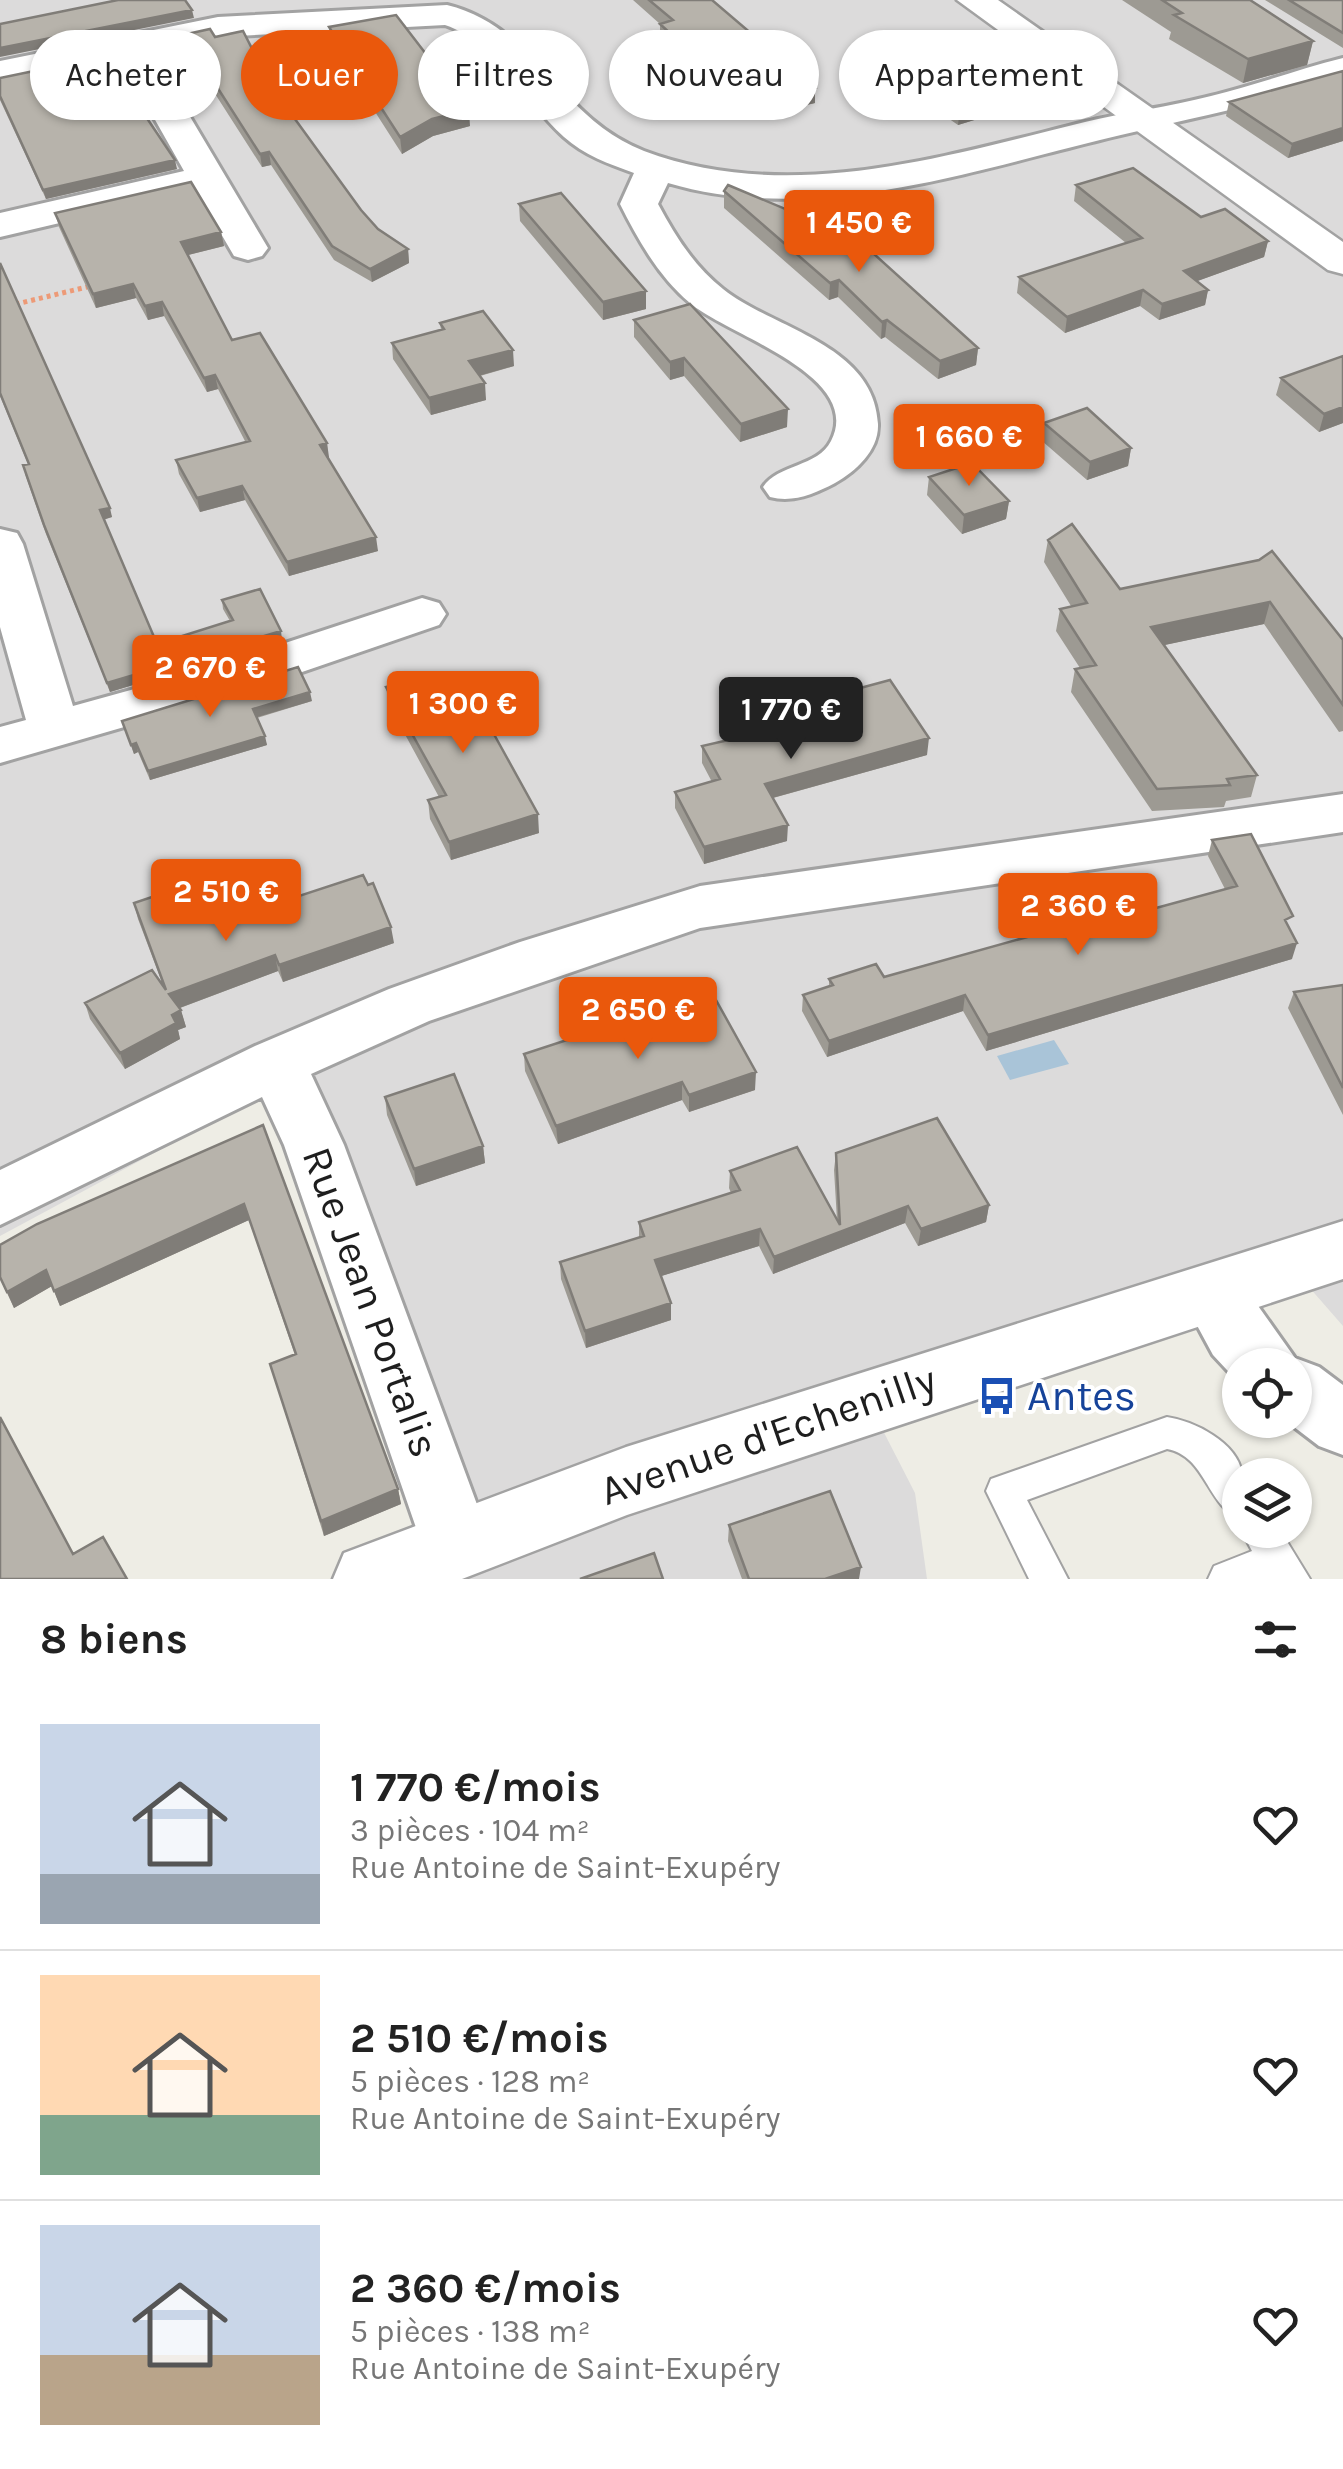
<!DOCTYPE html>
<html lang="fr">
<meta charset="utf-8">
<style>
body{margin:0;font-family:Karla,sans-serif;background:#f2f2f2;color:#222;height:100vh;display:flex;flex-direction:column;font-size:38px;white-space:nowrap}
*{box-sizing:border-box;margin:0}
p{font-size:32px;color:#767676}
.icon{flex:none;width:55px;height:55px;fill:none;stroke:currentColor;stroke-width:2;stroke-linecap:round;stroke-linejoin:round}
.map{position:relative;height:1579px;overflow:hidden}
.side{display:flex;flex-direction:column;background:#fff;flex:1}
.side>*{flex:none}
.top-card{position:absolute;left:30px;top:30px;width:1285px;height:90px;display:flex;gap:20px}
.controls{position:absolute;left:1222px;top:1348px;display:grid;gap:20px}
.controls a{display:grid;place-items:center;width:90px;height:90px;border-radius:50%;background:#fff;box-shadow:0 2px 8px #0004;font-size:50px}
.price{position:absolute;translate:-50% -85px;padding:0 22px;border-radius:10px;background:#ea580c;color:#fff;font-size:32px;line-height:65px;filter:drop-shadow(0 2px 5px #0008)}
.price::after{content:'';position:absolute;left:50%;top:60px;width:30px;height:22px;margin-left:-15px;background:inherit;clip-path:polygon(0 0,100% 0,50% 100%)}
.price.active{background:#222;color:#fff}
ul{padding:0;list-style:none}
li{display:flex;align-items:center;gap:30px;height:250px;padding:0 40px}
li+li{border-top:2px solid #e0e0e0}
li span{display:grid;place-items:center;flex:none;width:280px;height:200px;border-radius:0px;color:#555}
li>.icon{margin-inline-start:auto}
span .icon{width:120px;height:120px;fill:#fffc;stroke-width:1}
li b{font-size:42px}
h2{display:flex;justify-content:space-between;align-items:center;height:120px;padding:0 40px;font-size:42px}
.tag{padding:0 35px;border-radius:45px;background:#fff;box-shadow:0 2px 8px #0004;font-size:35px;line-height:90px}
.tag.active{background:#ea580c;color:#fff}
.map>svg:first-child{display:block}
.residential{fill:#dcdbdb}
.water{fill:#a9c4d8}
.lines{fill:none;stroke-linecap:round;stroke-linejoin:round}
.service-casing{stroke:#a2a2a2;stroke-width:4}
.minor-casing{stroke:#a2a2a2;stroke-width:6}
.tertiary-casing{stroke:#a2a2a2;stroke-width:5}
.path{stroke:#ed9a77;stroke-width:5;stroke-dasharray:4 4;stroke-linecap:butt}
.service{fill:#fff;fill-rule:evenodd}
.minor{fill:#fff;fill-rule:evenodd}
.tertiary{fill:#fff;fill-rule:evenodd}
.wall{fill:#9d9a93}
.shaded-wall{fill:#807d78}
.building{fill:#b7b3ab;stroke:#807d78;stroke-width:2.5}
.labels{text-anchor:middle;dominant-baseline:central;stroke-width:8;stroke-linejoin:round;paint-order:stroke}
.near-street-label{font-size:42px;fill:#1e1e1e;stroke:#fff}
.near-transit-label{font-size:42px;fill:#164399;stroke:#fff;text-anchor:start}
</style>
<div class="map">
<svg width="1343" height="1579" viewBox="0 0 1343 1579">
<rect width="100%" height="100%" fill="#eeede5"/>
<path class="residential" d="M0 0H1343V1326L1274 1247 857 1380 915 1493 927 1579H467L303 1073 0 1236Z"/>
<path class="water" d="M1054 1040 1069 1064 1010 1080 997 1056Z"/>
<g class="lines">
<g class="service-casing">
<path id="service" d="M1167 1417C1194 1421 1237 1442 1242 1473 1243 1480 1240 1506 1240 1519 1207 1506 1206 1456 1167 1449L1027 1500 1068 1579H1029L986 1491 991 1479Z
M1241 1530H1280L1310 1579H1208L1214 1566 1252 1551Z"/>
</g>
<g class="minor-casing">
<path id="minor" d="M447 5C537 27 558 118 644 151 788 205 942 157 1085 122 1126 112 1169 107 1211 96 1256 85 1299 69 1343 58V80C1260 105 1183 120 1100 140 961 174 810 225 668 183L658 204C675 236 694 266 723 289 773 329 874 344 878 424 879 450 856 471 835 483 814 494 793 503 770 497L763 487C778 464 818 467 831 441 865 375 725 334 690 303 659 277 638 240 620 204L634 173C609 164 584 155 564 137 523 101 499 43 445 25L218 37 151 51 268 248 262 256 248 260 234 256 196 191 0 237V213L184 171 120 58 0 83V61L218 17Z
M0 529 17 533 23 544 73 706 203 670 422 598 439 603 446 614 439 625 238 694 0 763V727L26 720 0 627Z
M1343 794V832L700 928 429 1021 311 1074 344 1145 492 1545 482 1569 457 1579 432 1569 422 1545 284 1145 262 1097 0 1225V1170L255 1046 389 989 520 942 700 886Z
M1211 1264 1234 1272 1295 1358 1319 1367 1343 1385V1455L1319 1446 1285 1420H1295V1365H1240V1384L1213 1355 1179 1292 1188 1272Z"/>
</g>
<g class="tertiary-casing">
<path id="tertiary" d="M957 0H998L1343 242V274L1328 270Z
M1343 1221V1279L627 1515 462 1579H333L344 1553 626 1447Z"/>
</g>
<path class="path" d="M0 308 91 286"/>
<use href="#service" class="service"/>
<use href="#minor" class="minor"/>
<use href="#tertiary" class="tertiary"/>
</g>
<path class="wall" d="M633 0H712L815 103 747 119 660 38V24Z
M1122 0H1250L1313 41 1307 65 1243 83 1169 39 1171 32Z
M1265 0H1343V48Z
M329 27 470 126 433 136 402 154 331 43Z
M215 37 271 86 361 210 378 229 408 249 409 263 372 282 334 260 271 165 262 167 203 75 174 82 157 54 155 41Z
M1343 71V141L1288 158 1226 116 1229 102Z
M911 74 1010 109 958 125 909 91Z
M0 78 134 91 129 92 177 169 46 199 0 100Z
M1076 185 1201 217 1268 241 1264 257 1197 281 1208 290 1205 305 1159 320 1140 306 1065 333 1017 293 1019 277 1126 243 1074 201Z
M724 191 978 348 976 365 938 379 885 337 881 339 838 297 829 300 724 208Z
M519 204 646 291V309L603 320 520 221Z
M55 213 221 232 224 246 188 255 232 340 327 443 328 458 378 551 289 576 245 500 200 512 179 474 176 460 246 443 218 389 207 392 164 316 148 320 136 298 96 308 59 227Z
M0 263 112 517 104 519 157 644 230 621 223 609 222 600 282 640 110 692 46 534 25 474 28 464 0 396Z
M634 320 787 427 740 442 684 376 670 380 634 337Z
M440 323 514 366 480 376 486 400 431 415 393 359 392 343 441 330Z
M1343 356V423L1319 432 1276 395 1281 378Z
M1044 423 1131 448 1128 466 1087 480 1042 441Z
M929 477 1009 501 1006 519 962 534 927 495Z
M1048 540 1120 589 1259 560 1343 640V731L1339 732 1264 624 1164 645 1257 775 1251 797 1226 801 1224 807 1152 811 1071 692 1075 669 1080 668 1056 631 1060 609 1071 606 1044 562Z
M386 687 433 690 498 732 494 734 539 833 451 860 430 819 428 800 439 797 389 705Z
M849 691 927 755 773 798 787 841 704 864 675 808V792L712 782 702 763V746L850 712 847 708Z
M312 701 257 718 267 745 150 780 138 752 134 754 122 721Z
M1212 840 1289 928 1292 959 986 1051 963 1011 827 1057 802 1011 803 995 829 986V979L884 977 1134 914 1225 889 1208 856Z
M153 883 205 896 241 915 394 943 283 982 278 971 180 1008 186 1027 178 1030 180 1039 125 1069 90 1019 85 1003 163 985 138 919 134 903 157 896Z
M1343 985V1115L1288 1008 1294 992Z
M632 1027 755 1090 689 1112 682 1100 558 1144 525 1071 524 1054Z
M385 1097 483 1146 485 1163 416 1186 387 1115Z
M263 1125 398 1489 401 1504 324 1536 270 1364 295 1355 249 1220 60 1306 52 1286 14 1308 0 1278Z
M836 1153 989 1205 986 1222 918 1246 905 1223 773 1274 759 1246 661 1276 671 1320 586 1348 561 1279 560 1262 639 1237V1222L731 1193 729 1188 730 1171 837 1220 834 1170Z
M729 1525 859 1579H742L728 1541Z"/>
<path class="shaded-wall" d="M192 10 194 18 0 57V48Z
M1313 41 1307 65 1243 83 1248 59Z
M201 62 203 75 174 82 171 68Z
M132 82 134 91 125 92 124 84Z
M815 88V103L747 119 748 105Z
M1012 92 1010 109 958 125 960 108Z
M469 110 470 126 433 136 402 154 400 137 432 119Z
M1343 128V141L1288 158 1292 144Z
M269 152 271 165 262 167 260 154Z
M175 160 177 169 46 199 43 190Z
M221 232 224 246 184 256 181 242Z
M1268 241 1264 257 1181 287 1184 271Z
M408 249 409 263 372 282 370 269Z
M839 280 838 297 829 300 830 283Z
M133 284 136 298 96 308 93 294Z
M1143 290 1140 306 1065 333 1067 317Z
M1208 290 1205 305 1159 320 1162 304Z
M646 291V309L603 320V302Z
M162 302 164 316 148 320 145 306Z
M887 320 885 337 881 339 882 322Z
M978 348 976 365 938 379 940 361Z
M513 350 514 366 471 378 469 361Z
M684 358V376L670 380V362Z
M215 375 218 389 207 392 204 378Z
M485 383 486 400 431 415 429 398Z
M1343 407V423L1319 432 1324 414Z
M788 409 787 427 740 442 741 424Z
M327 443 329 457 322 459 320 445Z
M1131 448 1128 466 1087 480 1090 462Z
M242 486 245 500 200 512 197 498Z
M1009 501 1006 519 962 534 964 515Z
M110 508 112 517 103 520 100 510Z
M376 537 378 551 289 576 287 562Z
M1270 602 1264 624 1146 649 1151 627Z
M281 631 282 640 110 692 107 683Z
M310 692 312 701 254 718 253 709Z
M496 714 498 732 486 736 485 718Z
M265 736 267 745 150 780 148 771Z
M929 738 927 755 765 800V784Z
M136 743 138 752 134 754 131 745Z
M538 814 539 833 451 860 449 842Z
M788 825 787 841 704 864V847Z
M391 927 394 943 283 982 279 965Z
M1297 943 1292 959 986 1051 988 1035Z
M275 955 278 971 174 1010 169 994Z
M965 995 963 1011 827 1057 829 1041Z
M181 1010 186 1027 178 1030 180 1039 125 1069 120 1053 172 1015Z
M756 1072 755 1090 689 1112V1095Z
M682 1082V1100L558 1144 556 1126Z
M483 1146 485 1163 416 1186 414 1169Z
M244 1204 249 1220 60 1306 54 1291Z
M989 1205 986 1222 918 1246 921 1229Z
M908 1206 905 1223 773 1274 774 1257Z
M760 1229 759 1246 655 1278V1260Z
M46 1270 52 1286 14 1308 7 1292Z
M671 1303V1320L586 1348 585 1331Z
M398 1489 401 1504 324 1536 321 1521Z
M861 1567 859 1579H825Z"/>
<path class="building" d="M118 0H185L192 10 0 48V24Z
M649 0H712L815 88 748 105 660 24 673 20Z
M1162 0H1250L1313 41 1248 59 1174 15 1182 13Z
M1289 0H1343V33Z
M396 15 469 110 432 119 400 137 329 27Z
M210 29 215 37 243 31 271 86 361 210 378 229 408 249 370 269 332 246 269 152 260 154 201 62 171 68 155 41Z
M116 54 132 82 124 84 175 160 43 190 0 96V78Z
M962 59 1012 92 960 108 911 74Z
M1343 71V128L1292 144 1229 102Z
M1133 168 1201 217 1225 209 1268 241 1184 271 1208 290 1162 304 1143 290 1067 317 1019 277 1142 238 1076 185Z
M191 182 221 232 181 242 232 340 260 333 327 443 320 445 376 537 287 562 242 486 197 498 176 460 250 441 215 375 204 378 162 302 145 306 133 284 93 294 55 213Z
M728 185 833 229 843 226 978 348 940 361 887 320 882 322 839 280 830 283 724 191Z
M561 193 646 291 603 302 519 204Z
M0 263 110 508 100 510 157 644 233 620 222 600 260 589 281 631 107 683 44 525 23 465 29 464 0 393Z
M690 304 788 409 741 424 684 358 670 362 634 320Z
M483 311 513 350 469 361 485 383 429 398 392 343 444 329 440 323Z
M1343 356V407L1324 414 1281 378Z
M1087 408 1131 448 1090 462 1044 423Z
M972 463 1009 501 964 515 929 477Z
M1072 524 1120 589 1259 560 1272 551 1343 640V705L1270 602 1151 627 1257 775 1227 779 1230 785 1157 789 1075 669 1096 665 1060 609 1087 603 1048 540Z
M298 667 310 692 253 709 265 736 148 771 136 743 131 745 122 721Z
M425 676 433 690 474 677 496 714 485 718 538 814 449 842 428 800 446 795 386 687Z
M890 680 929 738 765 784 788 825 704 847 675 792 720 779 702 746 860 710 849 691Z
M1251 834 1293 916 1285 920 1297 943 988 1035 965 995 829 1041 803 995 833 985 829 979 876 964 884 977 1131 908 1134 914 1237 886 1212 840Z
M194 869 205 896 227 888 241 915 363 875 368 885 373 883 391 927 279 965 275 955 169 994 181 1010 172 1015 176 1023 120 1053 85 1003 152 970 166 990 134 903 158 895 153 883Z
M1343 985V1088L1294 992Z
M716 1000 756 1072 689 1095 682 1082 556 1126 524 1054 628 1020 632 1027Z
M454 1074 483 1146 414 1169 385 1097Z
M937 1118 989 1205 921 1229 908 1206 774 1257 760 1229 655 1260 671 1303 585 1331 560 1262 644 1236 639 1222 740 1190 730 1171 797 1147 840 1225 836 1153Z
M263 1125 398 1489 321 1521 270 1364 296 1354 244 1204 54 1291 46 1270 7 1292 0 1277V1245L37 1224Z
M0 1417 73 1554 103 1537 127 1579H0Z
M830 1491 861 1567 825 1579H749L729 1525Z
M654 1553 663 1579H580Z"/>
<defs>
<g id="bus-bare" transform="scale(3)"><path d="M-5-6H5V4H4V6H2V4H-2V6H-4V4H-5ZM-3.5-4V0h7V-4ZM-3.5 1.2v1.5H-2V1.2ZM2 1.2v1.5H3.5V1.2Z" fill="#1a4fb4" stroke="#fff" stroke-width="2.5" paint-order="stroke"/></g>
</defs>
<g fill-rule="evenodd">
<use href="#bus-bare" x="997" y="1396"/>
</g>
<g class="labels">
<g class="near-street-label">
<text transform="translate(371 1302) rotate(70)">Rue Jean Portalis</text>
<text transform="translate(768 1435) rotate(-19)">Avenue d'Echenilly</text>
</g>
<g class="near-transit-label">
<text x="1027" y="1396">Antes</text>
</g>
</g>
</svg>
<div class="controls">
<a><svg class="icon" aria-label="locate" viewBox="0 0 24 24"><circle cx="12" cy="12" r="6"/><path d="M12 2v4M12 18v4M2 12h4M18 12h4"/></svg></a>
<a><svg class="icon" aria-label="layers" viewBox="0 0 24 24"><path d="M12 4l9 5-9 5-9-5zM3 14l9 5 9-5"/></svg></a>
</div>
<b class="price" style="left:859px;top:275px">1 450 €</b>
<b class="price" style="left:969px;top:489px">1 660 €</b>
<b class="price" style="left:210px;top:720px">2 670 €</b>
<b class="price" style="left:463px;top:756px">1 300 €</b>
<b class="price active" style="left:791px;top:762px">1 770 €</b>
<b class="price" style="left:226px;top:944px">2 510 €</b>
<b class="price" style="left:1078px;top:958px">2 360 €</b>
<b class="price" style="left:638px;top:1062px">2 650 €</b>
<div class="top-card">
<a class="tag">Acheter</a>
<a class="tag active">Louer</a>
<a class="tag">Filtres</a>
<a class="tag">Nouveau</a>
<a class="tag">Appartement</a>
</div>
</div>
<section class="side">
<h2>8 biens<svg class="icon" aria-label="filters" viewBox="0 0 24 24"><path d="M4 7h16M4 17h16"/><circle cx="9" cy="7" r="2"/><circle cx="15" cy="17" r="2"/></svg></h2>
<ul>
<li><span style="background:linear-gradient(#c9d6e8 75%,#9aa5b1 0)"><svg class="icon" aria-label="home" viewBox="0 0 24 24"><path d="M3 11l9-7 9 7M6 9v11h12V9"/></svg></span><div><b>1 770 €/mois</b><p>3 pièces · 104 m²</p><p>Rue Antoine de Saint-Exupéry</p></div><svg class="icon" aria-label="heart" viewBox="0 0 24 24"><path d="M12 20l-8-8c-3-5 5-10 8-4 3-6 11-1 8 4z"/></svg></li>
<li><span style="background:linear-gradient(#ffd9b3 70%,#7fa58c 0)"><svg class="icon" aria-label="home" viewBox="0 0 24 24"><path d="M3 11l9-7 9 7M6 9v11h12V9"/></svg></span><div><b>2 510 €/mois</b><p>5 pièces · 128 m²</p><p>Rue Antoine de Saint-Exupéry</p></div><svg class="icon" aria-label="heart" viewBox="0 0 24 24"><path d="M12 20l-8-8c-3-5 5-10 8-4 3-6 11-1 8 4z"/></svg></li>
<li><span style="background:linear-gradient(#c9d6e8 65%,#b9a48a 0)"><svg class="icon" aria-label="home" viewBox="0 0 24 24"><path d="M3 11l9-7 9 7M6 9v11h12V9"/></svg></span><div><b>2 360 €/mois</b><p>5 pièces · 138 m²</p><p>Rue Antoine de Saint-Exupéry</p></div><svg class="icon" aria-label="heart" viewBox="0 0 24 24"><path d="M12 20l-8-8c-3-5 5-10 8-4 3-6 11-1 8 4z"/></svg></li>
</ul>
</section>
